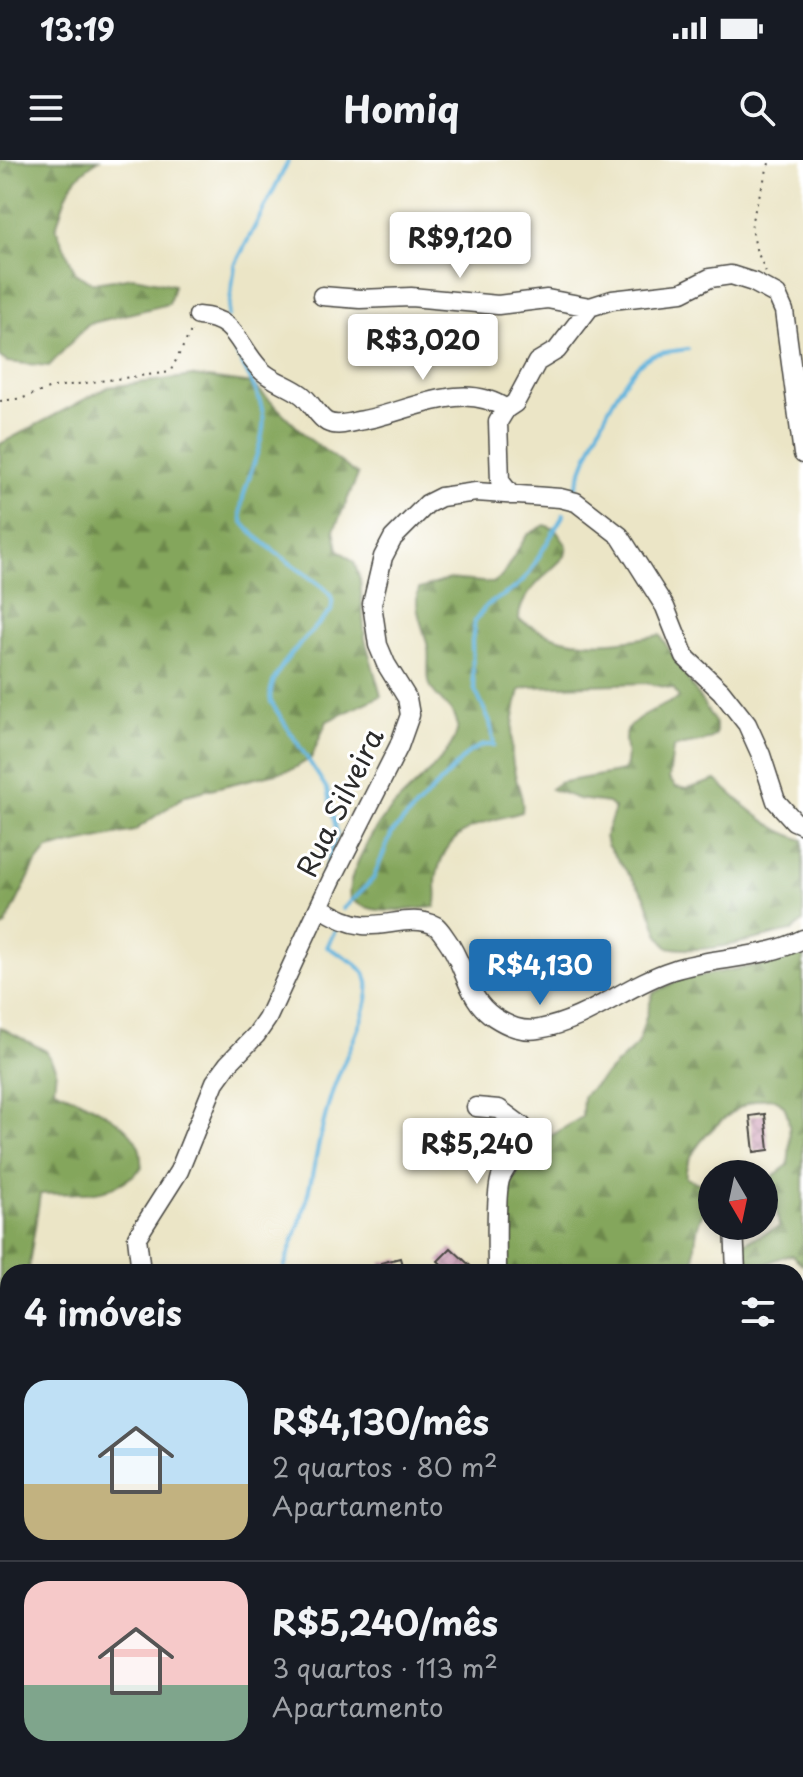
<!DOCTYPE html>
<html lang="pt">
<meta charset="utf-8">
<style>
body{margin:0;font-family:"Playpen Sans",sans-serif;background:#20242c;color:#f1f3f6;height:100vh;display:flex;flex-direction:column;font-size:30px;white-space:nowrap}
*{box-sizing:border-box;margin:0}
p{font-size:26px;color:#9ea1a6}
.icon{flex:none;width:44px;height:44px;fill:none;stroke:currentColor;stroke-width:2;stroke-linecap:round;stroke-linejoin:round}
.map{position:relative;flex:1;overflow:hidden}
.panel{position:absolute;left:0px;top:1104px;width:804px;height:514px;display:flex;flex-direction:column;background:#171b24;border-radius:24px 24px 0 0;box-shadow:0 4px 12px #0003}
.panel>*{flex:none}
.needle{width:52px;rotate:171deg}
.buttons{position:absolute;left:698px;top:1000px;display:grid;gap:16px}
.buttons a{display:grid;place-items:center;width:80px;height:80px;border-radius:50%;background:#171b24;box-shadow:0 4px 12px #0003;font-size:40px}
.price{position:absolute;translate:-50% -68px;padding:0 18px;border-radius:8px;background:#fff;color:#222;font-size:26px;line-height:52px;filter:drop-shadow(0 2px 4px #0008)}
.price::after{content:'';position:absolute;left:50%;top:48px;width:24px;height:18px;margin-left:-12px;background:inherit;clip-path:polygon(0 0,100% 0,50% 100%)}
.price.on{background:#1f6fb2;color:#fff}
ul{padding:0;list-style:none}
li{display:flex;align-items:center;gap:24px;height:200px;padding:0 24px}
li+li{border-top:2px solid #363941}
li span{display:grid;place-items:center;flex:none;width:224px;height:160px;border-radius:24px;color:#555}
li>.icon{margin-inline-start:auto}
span .icon{width:96px;height:96px;fill:#fffc;stroke-width:1}
li b{font-size:34px}
h2{display:flex;justify-content:space-between;align-items:center;height:96px;padding:0 24px;font-size:34px}
.status{display:flex;justify-content:space-between;align-items:center;height:56px;padding:0 40px;background:#171b24;direction:ltr}
.status svg{height:22px;fill:currentColor}
header{display:flex;justify-content:space-between;align-items:center;height:104px;padding:0 24px;background:#171b24;font-size:36px;font-weight:700}
.map>svg:first-child{display:block}
.forest{fill:url(#forest-firs);stroke:#586844;stroke-width:2}
.water{fill:url(#water-rules);stroke:#467084;stroke-width:2}
.lines{fill:none;stroke-linecap:round;stroke-linejoin:round}
.stream{stroke:#62b4dd;stroke-width:4}
.building{fill:url(#building-cross-hatch)}
.minor-casing{stroke:#484742;stroke-width:21}
.path{stroke:#484742;stroke-width:2;stroke-dasharray:2 6;stroke-linecap:butt}
.minor{stroke:#fff;stroke-width:18}
.labels{text-anchor:middle;dominant-baseline:central;stroke-width:6;stroke-linejoin:round;paint-order:stroke}
.street-label{font-size:28px;fill:#2b2b2b;stroke:#fff}
</style>
<div class="status"><b>13:19</b><svg viewBox="0 0 49 12"><path d="M0 12V9h3v3zM5 12V6h3v6zM10 12V3h3v9zM15 12V0h3v12zM26 1h20v11H26zM47 4h2v5h-2z"/></svg></div>
<header><svg class="icon" aria-label="menu" viewBox="0 0 24 24"><path d="M4 6h16M4 12h16M4 18h16"/></svg>Homiq<svg class="icon" aria-label="search" viewBox="0 0 24 24"><circle cx="10" cy="10" r="6"/><path d="M15 15l6 6"/></svg></header>
<div class="map">
<svg width="803" height="1617" viewBox="0 0 803 1617">
<defs>
<pattern id="forest-firs" width="22" height="20" patternUnits="userSpaceOnUse" patternTransform="scale(2)"><rect width="22" height="20" fill="#84a65c"/><path d="M5 1l3.5 6h-7zM16 11l3.5 6h-7z" fill="#6c874c"/></pattern>
<pattern id="water-rules" width="6" height="5" patternUnits="userSpaceOnUse" patternTransform="scale(2)"><rect width="6" height="5" fill="#62b4dd"/><path d="M0 2.5h6" fill="none" stroke="#5193b3"/></pattern>
<pattern id="building-cross-hatch" width="8" height="8" patternUnits="userSpaceOnUse" patternTransform="scale(2)"><rect width="8" height="8" fill="#ce9db6"/><path d="M0 0l8 8M0 8l8-8" fill="none" stroke="#a78094"/></pattern>
</defs>
<rect width="100%" height="100%" fill="#fff"/>
<filter id="ink" filterUnits="userSpaceOnUse"><feTurbulence type="fractalNoise" baseFrequency=".0125" numOctaves="2"/><feDisplacementMap in="SourceGraphic" scale="16" xChannelSelector="R" yChannelSelector="G"/><feConvolveMatrix kernelMatrix="1 2 1 2 8 2 1 2 1" color-interpolation-filters="sRGB"/></filter>
<filter id="wash" filterUnits="userSpaceOnUse"><feTurbulence type="fractalNoise" baseFrequency=".006" numOctaves="4" result="noise"/><feDisplacementMap in="SourceGraphic" scale="32" xChannelSelector="R" yChannelSelector="G"/><feGaussianBlur stdDeviation="1.8" result="paint"/><feColorMatrix in="noise" values="0 0 0 0 0 0 0 0 0 0 0 0 0 0 0 0 0 1.4 0 .05"/><feComposite in="paint" operator="in"/></filter>
<g filter="url(#wash)">
<rect width="100%" height="100%" fill="#ebe5c6"/>
<path class="forest" d="M0 0H99C68 19 66 35 56 68L76 114 93 123 134 117 174 125 169 144 88 164 49 206 7 202 0 197Z
M193 216 253 224 308 278 358 315 334 370 338 389 354 402 360 420 365 479 381 536 327 561 311 598 293 609 186 635 134 671 48 689 35 705 5 766 0 769V284L108 227Z
M545 365 555 369 567 386 565 396C549 413 518 435 519 460 530 466 541 472 553 476 585 488 627 481 660 475L716 564V574C705 586 687 581 673 588L669 619 676 627 687 629 716 620C742 644 769 669 803 680V762L792 771C752 779 708 795 667 787L659 775 645 736 607 685 605 676 615 649 608 643 578 639 551 629 558 623 623 611C629 600 626 592 625 580 624 558 663 547 679 538L674 529 646 523 529 527 520 530C513 556 508 588 515 614 518 628 524 638 522 652 481 664 447 666 437 715 434 726 439 736 435 747 408 749 372 758 350 738 345 718 372 672 386 655 405 631 443 606 455 577 466 552 437 544 430 525 426 515 430 499 428 488 425 469 412 448 419 429L449 419 493 423 501 417 527 375Z
M803 786V1105L792 1095C773 1096 761 1112 742 1112L740 1092 745 1082 779 1067 772 1017 788 1005C790 991 792 954 782 944 758 918 680 987 686 1018L712 1029C712 1043 705 1047 700 1059 694 1076 694 1095 695 1112H504L508 1072 505 1042 511 1023 532 991 549 977 582 957 583 936 638 884 653 833 681 819 771 803Z
M0 867 46 891 56 909 54 929C79 939 131 960 140 990 141 995 141 1003 142 1008 107 1040 83 1032 40 1034L28 1112H8V1151L0 1160Z
M803 1351V1617H482L481 1610H796V1352Z"/>
<path class="water" d="M90 1610H332L335 1617H90Z"/>
<g class="lines">
<path class="stream" d="M228 156 235 105 289 0
M234 188C244 209 260 232 263 255 268 285 232 343 243 362 255 380 305 413 324 428 332 436 334 440 331 451 312 473 264 513 271 542L327 629 337 673 321 723
M574 332C586 298 617 213 651 196 662 191 677 191 688 189
M343 749 373 719 392 673 469 592 483 585H494L490 562 475 530 473 518 472 481 475 461 486 446 515 428 528 415 564 354
M283 1112C289 1088 300 1066 306 1042 315 1006 320 969 332 933 340 905 372 850 368 822 365 805 341 795 327 787L338 764"/>
</g>
<g id="blocks">
<path class="building" d="M765 954 769 990 754 992 750 956Z
M451 1088 477 1112H450L438 1101Z
M400 1098 404 1112H384L381 1103Z"/>
</g>
</g>
<g filter="url(#ink)">
<use href="#blocks" fill-opacity="0" stroke="#484742" stroke-width="2"/>
<g class="lines">
<g class="minor-casing">
<path id="minor" d="M322 136 360 139 411 137 498 145 547 139 590 147
M198 156C237 158 237 185 260 209 271 221 289 225 302 235 311 242 318 257 327 262 337 267 349 263 358 261 406 254 461 218 506 249
M511 335 500 321 498 262 506 249 515 243 537 202 557 190 590 147 612 140 682 132 710 118 731 115 753 122 777 135 784 151 803 294
M319 747C334 755 345 763 363 765 387 767 414 754 436 766 440 769 444 776 447 780 465 804 467 840 494 857 508 866 522 872 539 869 589 860 626 825 673 810 716 796 762 800 803 779
M476 947 499 949 522 966C525 988 510 998 501 1017 495 1030 497 1093 497 1112
M734 1066 736 1112
M141 1112 137 1077 179 1011 215 922 228 904 256 875 267 859 332 719 399 586 410 555 407 538 386 504 378 485 372 444 383 397 393 378 427 344 441 337 476 332 560 338 576 342 620 376 665 447 685 497 721 531 747 564 761 595 776 641 794 661 803 665
M796 1178 803 1185
M0 1550 8 1536
M470 1610 472 1617"/>
</g>
<path class="path" d="M766 112 756 89 751 63 770 0
M0 241 23 238 54 227 170 212 191 171
M0 1165 8 1161
M0 1607 2 1617"/>
<use href="#minor" class="minor"/>
</g>
</g>
<g class="labels">
<g class="street-label">
<text transform="translate(339 642) rotate(-64)">Rua Silveira</text>
</g>
</g>
</svg>
<div class="buttons">
<a><svg class="needle" viewBox="-14 -14 28 28"><path d="M0-13l5 13h-10z" fill="#e53935"/><path d="M0 13l5-13h-10z" fill="#9ea1a6"/></svg></a>
</div>
<b class="price" style="left:460px;top:120px">R$9,120</b>
<b class="price" style="left:423px;top:222px">R$3,020</b>
<b class="price on" style="left:540px;top:847px">R$4,130</b>
<b class="price" style="left:477px;top:1026px">R$5,240</b>
<section class="panel">
<h2>4 imóveis<svg class="icon" aria-label="filters" viewBox="0 0 24 24"><path d="M4 7h16M4 17h16"/><circle cx="9" cy="7" r="2"/><circle cx="15" cy="17" r="2"/></svg></h2>
<ul>
<li><span style="background:linear-gradient(#bfe0f5 65%,#c2b280 0)"><svg class="icon" aria-label="home" viewBox="0 0 24 24"><path d="M3 11l9-7 9 7M6 9v11h12V9"/></svg></span><div><b>R$4,130/mês</b><p>2 quartos · 80 m²</p><p>Apartamento</p></div></li>
<li><span style="background:linear-gradient(#f6c9c9 65%,#7fa58c 0)"><svg class="icon" aria-label="home" viewBox="0 0 24 24"><path d="M3 11l9-7 9 7M6 9v11h12V9"/></svg></span><div><b>R$5,240/mês</b><p>3 quartos · 113 m²</p><p>Apartamento</p></div></li>
</ul>
</section>
</div>
